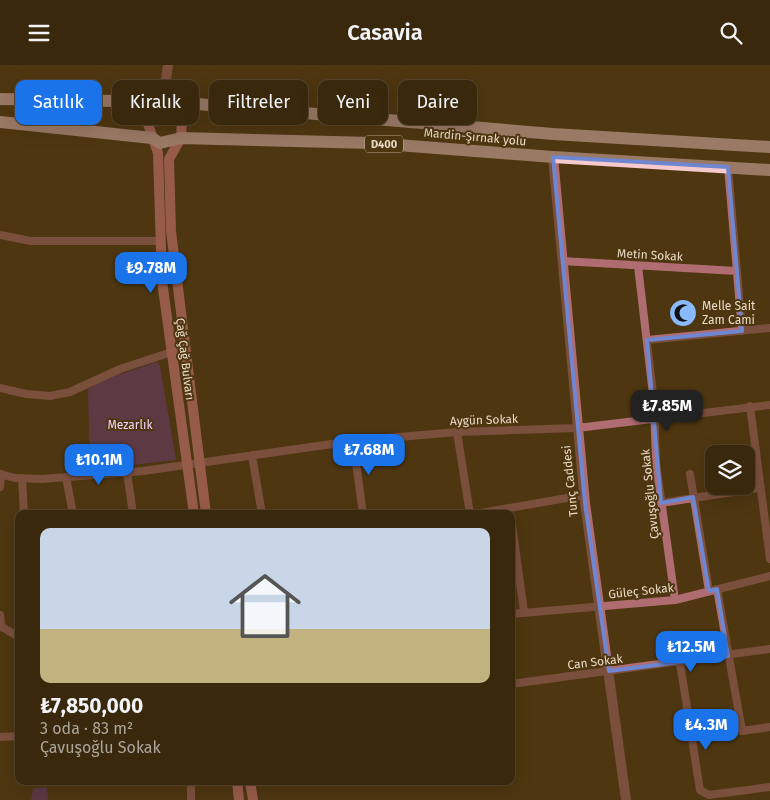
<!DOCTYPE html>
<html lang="tr">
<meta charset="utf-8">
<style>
body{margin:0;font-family:"Fira Sans",sans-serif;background:#45341a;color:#f1f3f6;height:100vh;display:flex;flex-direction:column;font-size:19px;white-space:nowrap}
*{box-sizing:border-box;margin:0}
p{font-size:16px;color:#aba69d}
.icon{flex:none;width:28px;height:28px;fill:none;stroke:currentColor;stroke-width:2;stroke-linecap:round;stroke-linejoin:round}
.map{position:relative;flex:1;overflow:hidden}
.drawer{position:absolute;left:15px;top:445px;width:500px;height:275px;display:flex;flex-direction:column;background:#3a280c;border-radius:10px;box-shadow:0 5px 20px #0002,0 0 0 1px #54442d}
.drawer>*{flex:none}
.hud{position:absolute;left:15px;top:15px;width:500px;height:45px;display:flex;gap:10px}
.buttons{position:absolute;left:705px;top:380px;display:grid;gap:10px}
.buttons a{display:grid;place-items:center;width:50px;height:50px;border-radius:10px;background:#3a280c;box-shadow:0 5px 20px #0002,0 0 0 1px #54442d;font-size:25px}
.price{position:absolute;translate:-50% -42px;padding:0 11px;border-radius:10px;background:#1a73e8;color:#fff;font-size:16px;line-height:32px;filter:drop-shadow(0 1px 2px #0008)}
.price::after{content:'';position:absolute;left:50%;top:30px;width:15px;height:11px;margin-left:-8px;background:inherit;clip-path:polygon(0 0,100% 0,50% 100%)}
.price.current{background:#222;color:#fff}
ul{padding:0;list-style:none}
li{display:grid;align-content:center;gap:10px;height:265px;padding:0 25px}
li+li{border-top:1px solid #54442d}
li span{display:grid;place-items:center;height:155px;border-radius:10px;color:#555}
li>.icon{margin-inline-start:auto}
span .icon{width:90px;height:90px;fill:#fffc;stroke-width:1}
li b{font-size:21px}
.tag{padding:0 18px;border-radius:10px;background:#3a280c;box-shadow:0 5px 20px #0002,0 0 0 1px #54442d;font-size:18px;line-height:45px}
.tag.current{background:#1a73e8;color:#fff}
header{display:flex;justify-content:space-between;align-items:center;height:65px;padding:0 25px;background:#3a280c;font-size:22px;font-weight:600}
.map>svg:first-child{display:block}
.green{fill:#6e3c82}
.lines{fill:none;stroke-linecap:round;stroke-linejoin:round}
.minor{stroke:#af6d72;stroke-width:8}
.tertiary{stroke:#af6d72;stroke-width:10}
.secondary{stroke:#f08790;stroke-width:10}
.trunk{stroke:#f6cacc;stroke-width:12}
.marked{fill:none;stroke:#6f86d1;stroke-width:4;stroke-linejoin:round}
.labels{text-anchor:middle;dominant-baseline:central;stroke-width:4;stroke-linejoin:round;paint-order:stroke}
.shield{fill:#4e3610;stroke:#bbaa90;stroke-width:1}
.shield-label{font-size:11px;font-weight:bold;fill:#eadbc7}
.street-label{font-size:12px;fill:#eadbc7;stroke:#4e3610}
.poi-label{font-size:12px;fill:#eadbc7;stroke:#4e3610;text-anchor:start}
.park-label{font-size:12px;fill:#eed1fb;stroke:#4e3610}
</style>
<header><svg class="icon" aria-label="menu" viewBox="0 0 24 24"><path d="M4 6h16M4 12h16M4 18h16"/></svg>Casavia<svg class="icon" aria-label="search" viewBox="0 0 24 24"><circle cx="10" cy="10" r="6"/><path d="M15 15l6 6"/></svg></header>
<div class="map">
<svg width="770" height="735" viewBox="0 0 770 735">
<rect width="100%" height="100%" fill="#4e3610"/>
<path class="green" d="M157 297 160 301 176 395 123 401 90 402 88 324 109 313Z
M47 722 48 735H31L33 724Z"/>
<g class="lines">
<path class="minor" d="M728 102 742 266
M0 170 31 176H161
M562 196 737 206
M638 201 654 338 656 398 675 535
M647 275 770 263
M0 323 26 329 50 331 70 327 120 304 184 283
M750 341 770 494
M457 367 470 449
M353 376 363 449
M252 390 262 449
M127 407 133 449
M0 409 15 413 43 414 143 406 353 376 457 367 577 363 770 340
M690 409 709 526
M66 412 73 449
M22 413 24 449
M0 422 1 409
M661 438 759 423
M475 449 584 430
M511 452 524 547
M717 524 742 666 770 662
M511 549 675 535 770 511
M0 550 1 561
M0 561 19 572
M680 598 700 725 709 730 770 722
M511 619 770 584
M0 672 19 671
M191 735V716"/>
<path class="tertiary" d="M168 0 164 30 173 37
M553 92 585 438 626 735"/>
<path class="secondary" d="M194 449 162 216 158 88 148 59 152 47 173 37 182 54 181 73 169 94 171 166 206 449
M237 716 239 735
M250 716 253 735"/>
<path class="trunk" d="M0 34 173 37 553 69 770 82
M0 57 152 73 160 78 181 73 372 78 553 92 770 105"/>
</g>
<path d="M0 0H770V735H0ZM553 92 728 102 742 266 647 275 661 438 693 432 709 526 717 524 728 591 609 606 585 438Z" fill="#4e3610" fill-opacity=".55" fill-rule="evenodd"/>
<path class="marked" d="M553 92 728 102 742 266 647 275 661 438 693 432 709 526 717 524 728 591 609 606 585 438Z"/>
<defs>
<g id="mosque-disc" transform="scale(1.4375)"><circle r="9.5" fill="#88bafc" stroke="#4e3610"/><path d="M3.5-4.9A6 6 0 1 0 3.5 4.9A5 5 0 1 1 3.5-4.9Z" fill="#111"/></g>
</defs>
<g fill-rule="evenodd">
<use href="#mosque-disc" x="683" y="248"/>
</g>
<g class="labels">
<rect class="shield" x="365" y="70.5" width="38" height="17" rx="4"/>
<g class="shield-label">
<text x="384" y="79">D400</text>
</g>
<g class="street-label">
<text transform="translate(475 72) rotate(5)">Mardin-Şırnak yolu</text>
<text transform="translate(650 190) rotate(3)">Metin Sokak</text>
<text transform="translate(185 294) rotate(83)">Çağ Çağ Bulvarı</text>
<text transform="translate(484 355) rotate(-2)">Aygün Sokak</text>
<text transform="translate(570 416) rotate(-96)">Tunç Caddesi</text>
<text transform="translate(650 429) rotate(-96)">Çavuşoğlu Sokak</text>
<text transform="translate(641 526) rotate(-6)">Güleç Sokak</text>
<text transform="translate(595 597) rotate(-7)">Can Sokak</text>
</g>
<g class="poi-label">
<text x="702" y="241">Melle Sait<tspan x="702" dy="14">Zam Cami</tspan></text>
</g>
<g class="park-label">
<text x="130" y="360">Mezarlık</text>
</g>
</g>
</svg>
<div class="buttons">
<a><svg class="icon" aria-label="layers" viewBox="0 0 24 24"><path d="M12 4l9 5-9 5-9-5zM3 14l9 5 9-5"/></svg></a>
</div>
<b class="price" style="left:151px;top:229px">₺9.78M</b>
<b class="price current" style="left:667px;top:367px">₺7.85M</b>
<b class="price" style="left:369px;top:411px">₺7.68M</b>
<b class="price" style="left:99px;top:421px">₺10.1M</b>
<b class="price" style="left:691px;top:608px">₺12.5M</b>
<b class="price" style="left:706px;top:686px">₺4.3M</b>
<div class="hud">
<a class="tag current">Satılık</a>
<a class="tag">Kiralık</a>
<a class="tag">Filtreler</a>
<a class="tag">Yeni</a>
<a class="tag">Daire</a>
</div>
<section class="drawer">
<ul>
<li><span style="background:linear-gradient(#c9d6e8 65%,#c2b280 0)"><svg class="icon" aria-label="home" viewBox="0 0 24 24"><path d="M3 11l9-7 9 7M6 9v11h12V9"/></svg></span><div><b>₺7,850,000</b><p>3 oda · 83 m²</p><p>Çavuşoğlu Sokak</p></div></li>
</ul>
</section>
</div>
